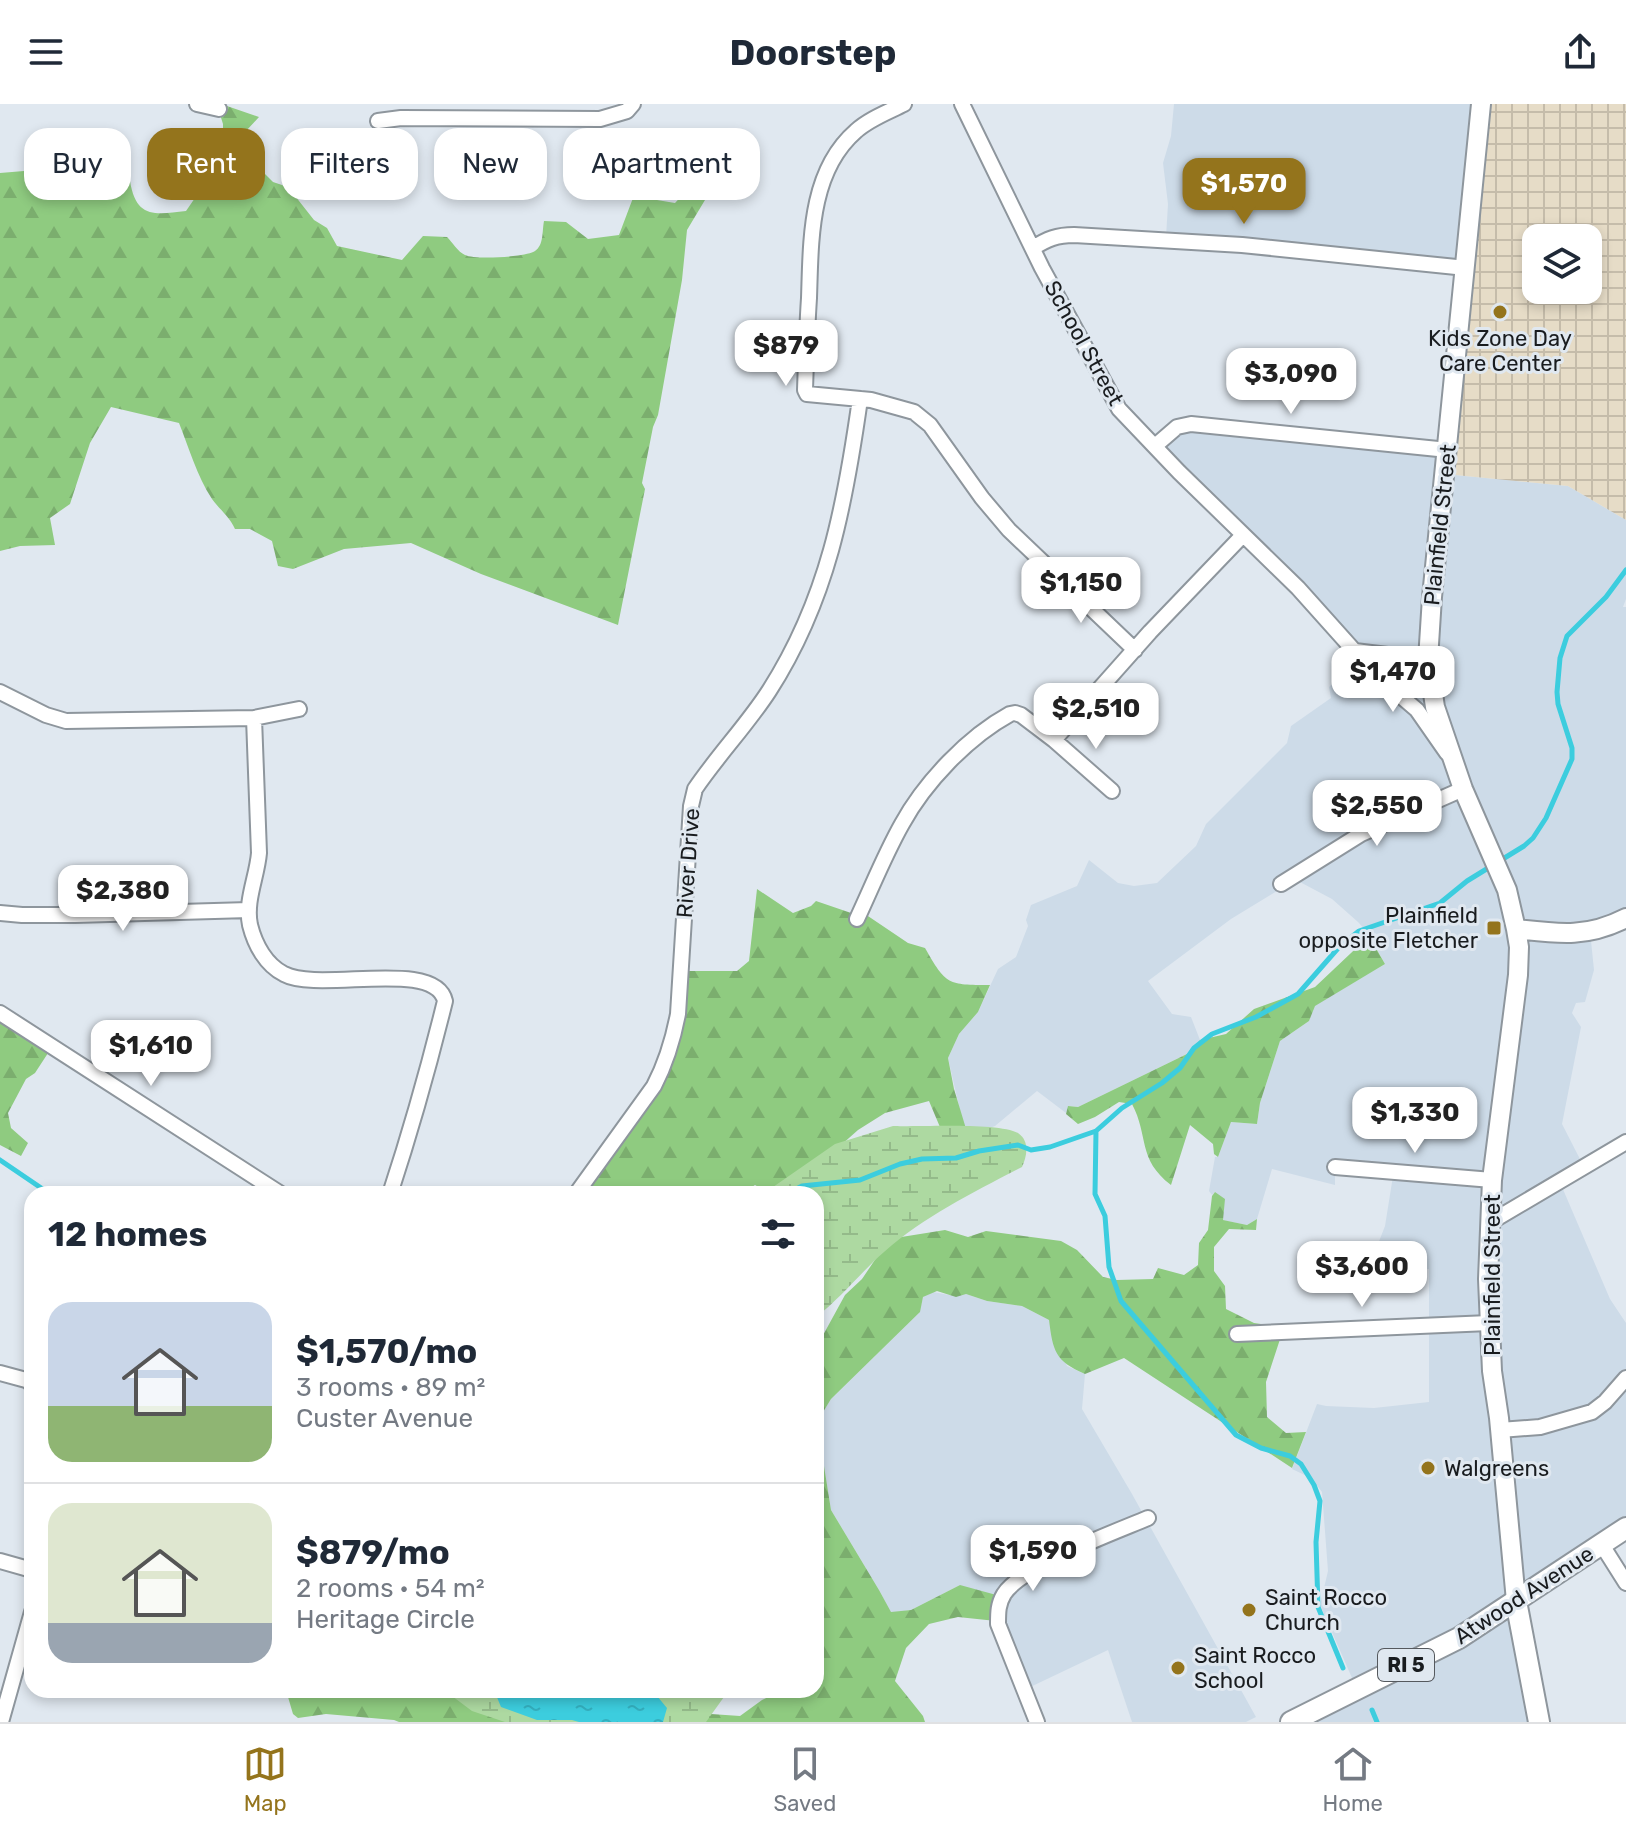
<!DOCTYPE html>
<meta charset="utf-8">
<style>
body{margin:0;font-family:Rubik,sans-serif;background:#f6f6f7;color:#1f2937;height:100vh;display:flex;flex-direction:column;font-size:30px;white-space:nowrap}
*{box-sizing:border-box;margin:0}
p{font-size:26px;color:#747a83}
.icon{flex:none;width:44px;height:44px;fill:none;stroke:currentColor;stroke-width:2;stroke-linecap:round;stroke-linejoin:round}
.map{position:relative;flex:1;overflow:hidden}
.sheet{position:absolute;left:24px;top:1082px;width:800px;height:512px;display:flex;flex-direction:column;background:#fff;border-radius:24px;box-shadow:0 4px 12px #0003}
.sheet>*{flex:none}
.top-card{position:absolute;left:24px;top:24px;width:800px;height:72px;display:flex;gap:16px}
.tools{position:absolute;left:1522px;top:120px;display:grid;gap:16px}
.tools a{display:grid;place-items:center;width:80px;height:80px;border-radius:16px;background:#fff;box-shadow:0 4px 12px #0003;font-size:40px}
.price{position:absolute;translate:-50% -68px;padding:0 18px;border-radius:16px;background:#fff;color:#222;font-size:26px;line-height:52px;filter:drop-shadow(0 2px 4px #0008)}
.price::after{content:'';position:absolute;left:50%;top:48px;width:24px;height:18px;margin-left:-12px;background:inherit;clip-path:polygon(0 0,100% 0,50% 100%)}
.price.on{background:#94741c;color:#fff}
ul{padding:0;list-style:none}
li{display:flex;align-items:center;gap:24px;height:200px;padding:0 24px}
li+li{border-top:2px solid #e0e1e3}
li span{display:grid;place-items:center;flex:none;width:224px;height:160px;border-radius:24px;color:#555}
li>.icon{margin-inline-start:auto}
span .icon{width:96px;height:96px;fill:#fffc;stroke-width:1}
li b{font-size:34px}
h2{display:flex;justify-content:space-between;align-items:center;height:96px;padding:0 24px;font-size:34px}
.pill{padding:0 28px;border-radius:24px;background:#fff;box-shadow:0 4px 12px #0003;font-size:28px;line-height:72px}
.pill.on{background:#94741c;color:#fff}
header{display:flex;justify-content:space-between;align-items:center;height:104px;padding:0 24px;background:#fff;font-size:36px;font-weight:700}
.tabs{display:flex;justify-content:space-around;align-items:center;height:112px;border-top:2px solid #e0e1e3;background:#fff;font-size:22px;color:#747a83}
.tabs a{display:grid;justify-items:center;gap:4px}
.tabs .on{color:#94741c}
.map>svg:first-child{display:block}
.built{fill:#cddbe8}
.industrial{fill:url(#industrial-grid);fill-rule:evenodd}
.forest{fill:url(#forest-firs)}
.wetland{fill:url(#wetland-marsh)}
.water{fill:url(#water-ripples)}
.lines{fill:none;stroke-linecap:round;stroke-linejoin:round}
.stream{stroke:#3ccdde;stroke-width:5}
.street-casing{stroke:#8e969d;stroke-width:18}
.secondary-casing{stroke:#8e969d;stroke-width:22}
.primary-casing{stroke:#8e969d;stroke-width:24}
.street{stroke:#fff;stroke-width:14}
.secondary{stroke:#fff;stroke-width:18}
.primary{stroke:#fff;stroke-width:20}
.poi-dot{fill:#94741c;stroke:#e0e8f0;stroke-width:3}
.labels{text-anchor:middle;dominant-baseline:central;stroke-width:6;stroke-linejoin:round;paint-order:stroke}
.shield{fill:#e0e8f0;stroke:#55595e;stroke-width:2}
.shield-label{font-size:20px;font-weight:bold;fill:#191c1f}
.poi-label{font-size:22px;fill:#191c1f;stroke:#e0e8f0;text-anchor:start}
.street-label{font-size:22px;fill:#191c1f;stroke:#e0e8f0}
</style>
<header><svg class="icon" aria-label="menu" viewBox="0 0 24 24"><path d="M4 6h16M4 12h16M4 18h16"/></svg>Doorstep<svg class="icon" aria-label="share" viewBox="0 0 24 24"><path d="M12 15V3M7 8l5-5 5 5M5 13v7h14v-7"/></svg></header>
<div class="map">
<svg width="1626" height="1618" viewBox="0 0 1626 1618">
<defs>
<pattern id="industrial-grid" width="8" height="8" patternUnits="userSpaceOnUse" patternTransform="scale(2)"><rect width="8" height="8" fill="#e6dcc7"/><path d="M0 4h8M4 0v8" fill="none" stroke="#c5bcaa"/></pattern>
<pattern id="forest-firs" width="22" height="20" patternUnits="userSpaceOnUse" patternTransform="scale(2)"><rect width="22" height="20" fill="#8fcb80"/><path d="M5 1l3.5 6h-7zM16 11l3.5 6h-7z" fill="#7bae6e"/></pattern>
<pattern id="wetland-marsh" width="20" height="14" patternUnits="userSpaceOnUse" patternTransform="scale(2)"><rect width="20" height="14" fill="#add9a1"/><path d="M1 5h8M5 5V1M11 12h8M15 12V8" fill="none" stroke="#94ba8a"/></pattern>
<pattern id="water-ripples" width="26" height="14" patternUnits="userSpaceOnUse" patternTransform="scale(2)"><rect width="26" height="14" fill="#3ccdde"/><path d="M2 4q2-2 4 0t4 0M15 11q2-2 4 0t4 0" fill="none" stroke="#34afbe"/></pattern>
</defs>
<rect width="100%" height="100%" fill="#e0e8f0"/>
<path class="built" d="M1174 0H1481L1462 163 1166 133 1168 100 1163 59 1171 32Z
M1173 324 1439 343 1445 370 1568 382 1626 416V495L1623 503H1626V811L1590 827 1594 866 1585 898 1576 899 1572 909 1581 923 1562 1020 1582 1059 1559 1076 1610 1195 1626 1219V1421L1518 1499 1540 1618H1288L1356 1583 1320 1501 1328 1467 1322 1388 1311 1374 1292 1365 1317 1300 1326 1302 1374 1304 1429 1298V1165H1382L1383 1144 1380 1145 1378 1140 1385 1122 1393 1072 1335 1064V1081L1272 1065 1257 1115 1247 1121 1222 1116 1215 1088 1212 1091 1209 1087 1215 1053H1218L1231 1018 1257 1020 1260 999 1280 937 1309 917 1314 902 1385 860 1368 829 1358 818 1332 795 1298 777 1287 781 1231 815 1148 877 1172 910 1191 913 1200 936 1189 949 1078 1003 1069 1002 1066 1009 1037 987 995 1022 966 1033 948 954 959 930 978 908 998 865 1016 853 1028 822 1026 816 1031 801 1077 782 1089 756 1118 779 1134 782 1157 779 1196 742 1206 720 1287 639 1291 622 1331 594 1329 583 1358 555 1157 346Z
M933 1188 949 1191 966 1190 987 1197 1022 1202 1049 1216 1067 1262 1085 1270 1082 1305 1132 1390 1256 1613 1246 1618H1132L1108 1546 1024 1586 998 1503 960 1481 911 1506 891 1509 879 1486 831 1406 817 1318 831 1295 919 1209 923 1193Z"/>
<path class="industrial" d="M1481 0H1626V416L1568 382 1445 370ZM1536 134H1588V186H1536Z"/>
<path class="forest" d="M227 2 259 13 246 27V51L273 78 288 83 314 116 327 124 337 142 402 156 423 132 447 133C452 138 458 148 465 151 475 156 527 153 535 147 544 141 542 127 544 117L566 118 588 135 619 131 636 86 657 96 675 99 687 86 698 94 705 96 687 126 682 176 658 311 653 323 642 379 645 385 618 521 481 470 411 439 344 445 293 465 278 462 272 437 250 425H235C229 412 220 406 212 395 197 372 189 344 179 319L111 303 90 339 70 400 50 414 55 441 20 442 0 447V69L24 67 52 72 66 56 73 55 86 65 130 77C136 114 154 111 186 107L197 91 214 86 223 71V20L218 4Z
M757 785 793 809 811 802 816 797 854 810 862 808 908 839 925 844C946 881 948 881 990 881L978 908 959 930 948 954 954 985 967 1028 945 1035 929 997 885 1009 858 1026 795 1082 769 1089 755 1081 743 1089 730 1088 724 1090H574L665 953 683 867H737L749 857Z
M1369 832 1385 860 1315 902 1309 917 1280 937 1260 999 1257 1020 1231 1018 1218 1053 1214 1050 1213 1040 1190 1021 1171 1081C1137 1055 1149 1032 1132 1000L1119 998 1095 1013 1078 1020 1066 1010 1068 1002 1078 1003 1189 949 1200 936 1226 930 1254 905 1315 883Z
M0 908 50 946 35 969 26 975 8 1009 11 1024 28 1039 21 1052 0 1041Z
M1215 1088 1225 1095 1223 1116 1247 1121 1257 1115 1256 1126 1229 1125 1214 1143V1167L1225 1182 1226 1205 1254 1219 1284 1223 1266 1278 1267 1313 1286 1329 1306 1328 1292 1364 1124 1254 1085 1270C1055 1257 1053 1247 1049 1216L1022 1202 987 1197 966 1190 956 1193 937 1187 923 1193 920 1208 831 1295 817 1318 831 1406 879 1486 891 1508 911 1506 960 1481 1000 1492 996 1517 958 1513 929 1520 906 1544 895 1577 923 1612 925 1618H690L711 1610 740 1612 762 1596 783 1586H816V1544L822 1530 816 1514V1244L845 1191 862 1175 889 1135 945 1126 968 1133 986 1127 1061 1137 1077 1146 1103 1173 1117 1176 1153 1175 1158 1164 1184 1171 1198 1161 1199 1139 1208 1126 1212 1092Z
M276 1586H491L519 1618H399L394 1616 326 1610 298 1614 293 1610 288 1593Z"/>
<path class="wetland" d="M893 1022C919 1023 998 1018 1018 1029 1030 1037 1027 1052 1022 1063 974 1088 925 1112 884 1148 860 1169 841 1194 816 1213V1090H763L835 1040Z
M444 1586H729L706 1618H505L472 1607Z"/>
<path class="water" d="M494 1586H652L667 1604 663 1618H579L572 1616H537L501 1603Z"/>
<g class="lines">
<path class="stream" d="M1096 1027 1095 1090 1105 1112 1109 1163 1121 1197 1236 1331 1261 1344 1290 1352 1301 1360 1314 1381 1320 1397 1316 1438 1318 1503 1343 1564
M0 1056 50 1090
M787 1090 802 1082 860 1076 900 1060 922 1055 956 1054 979 1047 1018 1041 1031 1046 1050 1043 1096 1027 1122 1004 1162 979 1180 964 1194 944 1212 930 1256 913 1298 890 1340 842 1359 827 1440 799 1467 777 1524 742 1533 734 1546 714 1572 655V644L1558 600 1557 588 1560 554 1567 532 1606 493 1626 466
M1372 1606 1377 1618"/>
<g class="street-casing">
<path id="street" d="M197 0 219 5
M904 0C888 8 869 15 856 27 809 68 811 137 809 194 807 224 806 255 805 286L807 290 871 296 914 308 930 321 982 394 1009 426 1135 546
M962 0 1042 164 1119 305 1179 368 1298 484 1375 570 1417 606 1447 649
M378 17 401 14 600 15 627 7 633 0
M1033 144C1047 135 1057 131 1074 131L1242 141 1466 164
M1155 342 1177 323 1191 320 1448 346
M1355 547 1428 556
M0 588 46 611 66 617 254 614 299 605
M254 614 259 749C257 773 245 797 250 821 255 841 266 861 284 870 319 889 435 854 445 897 429 962 411 1026 390 1090
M1054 636 1150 528 1243 431
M1281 780 1361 730 1463 685
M0 809 22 811H75L249 806
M857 815C872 783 885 750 902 720 925 678 968 633 1010 610L1015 609 1021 611 1054 636 1112 687
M0 909 281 1090
M1335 1063 1492 1076
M576 1090 654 982C666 959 673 936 678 910L691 702 695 685C718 651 747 621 769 587 828 495 845 401 860 295
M1489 1119 1626 1038
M1237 1230 1489 1219
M0 1269 26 1276 32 1280
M1500 1326 1540 1323 1592 1308 1605 1298 1626 1274
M1602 1441 1626 1479
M0 1457 32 1466
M1 1618 32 1508
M1037 1618 998 1520C998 1508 998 1500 1004 1490 1022 1462 1115 1428 1148 1414"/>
</g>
<g class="secondary-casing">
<path id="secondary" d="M1481 0 1432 493 1428 556 1435 603 1463 685 1507 786 1516 825 1519 843 1518 871 1492 1076 1488 1175 1492 1267 1499 1314 1516 1497
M1516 825C1559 830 1587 834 1626 814"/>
</g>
<g class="primary-casing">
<path id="primary" d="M1516 1497 1539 1618
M1291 1618 1459 1534 1626 1424"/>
</g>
<use href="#street" class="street"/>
<use href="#secondary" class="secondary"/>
<use href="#primary" class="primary"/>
</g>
<g class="poi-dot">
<circle cx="1500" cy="208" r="8"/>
<rect x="1486" y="816" width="16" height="16" rx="4"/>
<circle cx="1428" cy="1364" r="8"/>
<circle cx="1249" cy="1506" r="8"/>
<circle cx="1178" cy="1564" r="8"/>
</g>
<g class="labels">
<rect class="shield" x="1378" y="1545" width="56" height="32" rx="6"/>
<g class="shield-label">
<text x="1406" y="1561">RI 5</text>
</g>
<g class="poi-label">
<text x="1500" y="234" text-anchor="middle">Kids Zone Day<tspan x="1500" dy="25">Care Center</tspan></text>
<text x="1478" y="811" text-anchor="end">Plainfield<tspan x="1478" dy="25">opposite Fletcher</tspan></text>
<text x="1444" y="1364">Walgreens</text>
<text x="1265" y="1493">Saint Rocco<tspan x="1265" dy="25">Church</tspan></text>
<text x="1194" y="1551">Saint Rocco<tspan x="1194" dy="25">School</tspan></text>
</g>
<g class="street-label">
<text transform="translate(1084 239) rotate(61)">School Street</text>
<text transform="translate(1440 421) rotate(-84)">Plainfield Street</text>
<text transform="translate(688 759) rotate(-86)">River Drive</text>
<text transform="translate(1492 1171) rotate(-90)">Plainfield Street</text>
<text transform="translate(1524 1491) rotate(-33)">Atwood Avenue</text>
</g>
</g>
</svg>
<div class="tools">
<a><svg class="icon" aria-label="layers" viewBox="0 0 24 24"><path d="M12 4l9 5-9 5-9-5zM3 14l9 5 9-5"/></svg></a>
</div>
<b class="price on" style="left:1244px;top:122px">$1,570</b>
<b class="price" style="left:786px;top:284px">$879</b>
<b class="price" style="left:1291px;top:312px">$3,090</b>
<b class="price" style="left:1081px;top:521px">$1,150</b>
<b class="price" style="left:1393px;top:610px">$1,470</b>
<b class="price" style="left:1096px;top:647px">$2,510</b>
<b class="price" style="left:1377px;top:744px">$2,550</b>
<b class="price" style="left:123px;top:829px">$2,380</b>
<b class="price" style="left:151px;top:984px">$1,610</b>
<b class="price" style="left:1415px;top:1051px">$1,330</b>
<b class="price" style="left:1362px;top:1205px">$3,600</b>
<b class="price" style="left:1033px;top:1489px">$1,590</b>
<div class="top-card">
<a class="pill">Buy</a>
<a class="pill on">Rent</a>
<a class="pill">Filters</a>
<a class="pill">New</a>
<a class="pill">Apartment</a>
</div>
<section class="sheet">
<h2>12 homes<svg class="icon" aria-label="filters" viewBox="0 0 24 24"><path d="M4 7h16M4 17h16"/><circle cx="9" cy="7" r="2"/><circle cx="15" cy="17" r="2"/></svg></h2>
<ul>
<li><span style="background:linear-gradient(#c9d6e8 65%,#8fb573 0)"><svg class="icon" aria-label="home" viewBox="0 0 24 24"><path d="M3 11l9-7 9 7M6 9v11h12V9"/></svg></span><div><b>$1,570/mo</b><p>3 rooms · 89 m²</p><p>Custer Avenue</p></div></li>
<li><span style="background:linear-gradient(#dfe7d0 75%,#9aa5b1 0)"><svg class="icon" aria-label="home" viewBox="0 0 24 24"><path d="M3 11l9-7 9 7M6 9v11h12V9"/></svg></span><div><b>$879/mo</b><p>2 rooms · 54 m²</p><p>Heritage Circle</p></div></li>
</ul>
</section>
</div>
<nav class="tabs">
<a class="on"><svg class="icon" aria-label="map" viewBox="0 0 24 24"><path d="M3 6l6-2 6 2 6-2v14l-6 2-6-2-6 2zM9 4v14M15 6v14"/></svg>Map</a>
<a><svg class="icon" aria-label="saved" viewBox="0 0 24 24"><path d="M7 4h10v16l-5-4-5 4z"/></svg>Saved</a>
<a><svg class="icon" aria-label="home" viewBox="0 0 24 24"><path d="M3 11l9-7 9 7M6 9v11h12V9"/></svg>Home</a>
</nav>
